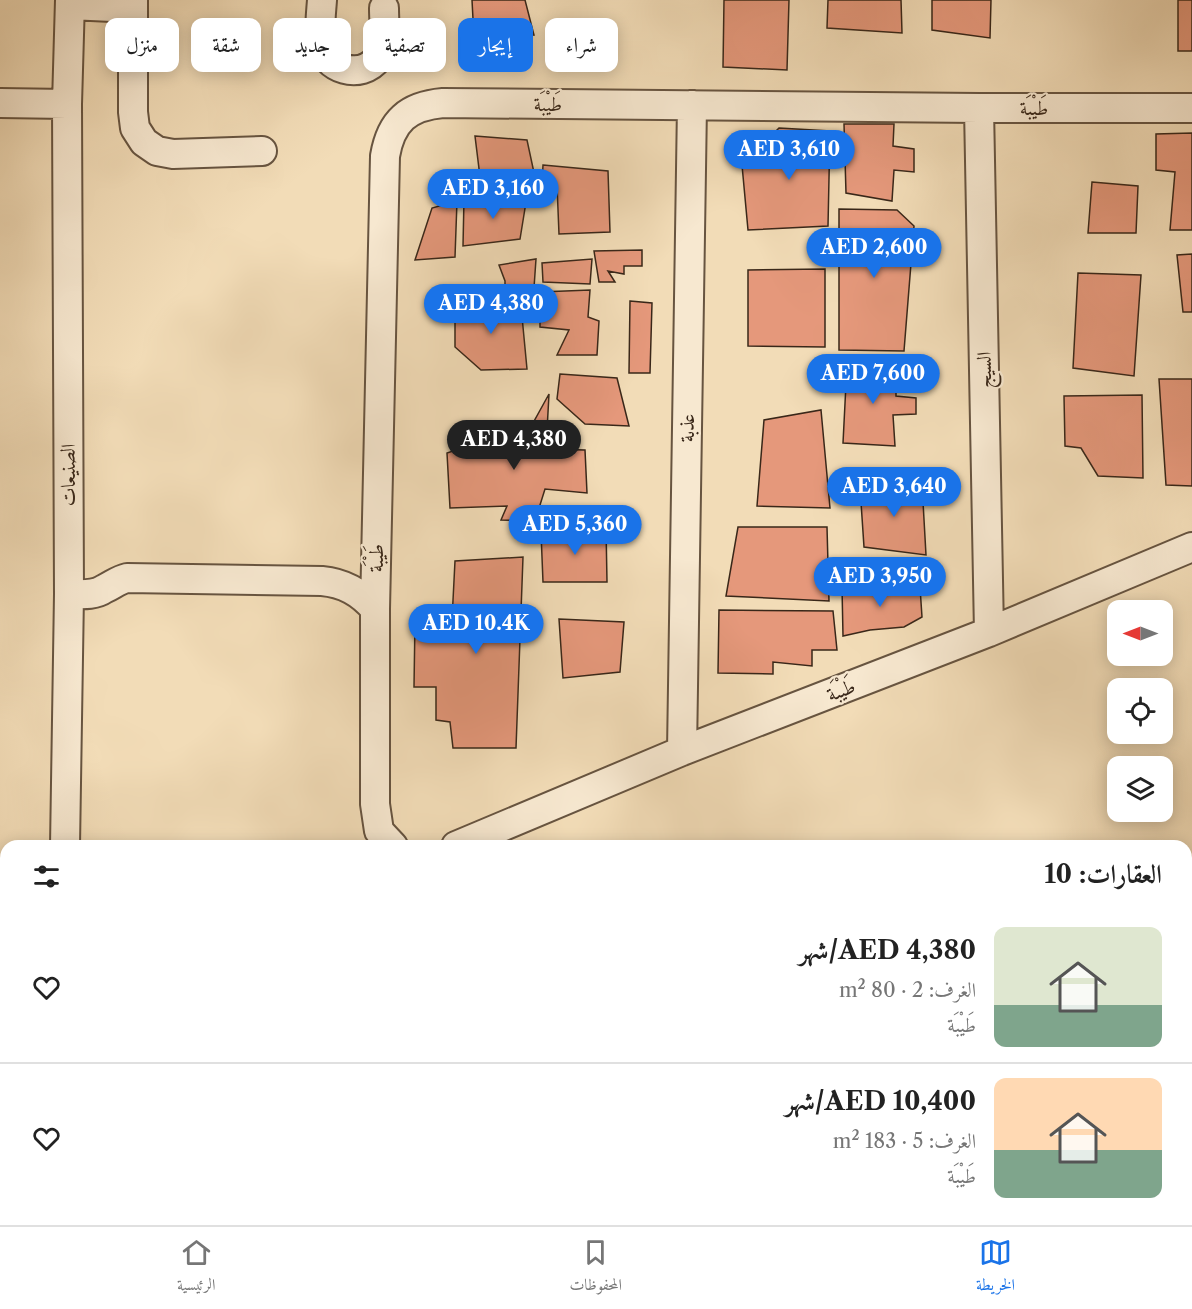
<!DOCTYPE html>
<html lang="ar">
<meta charset="utf-8">
<style>
body{margin:0;font-family:"Libre Caslon Text",Amiri,serif;background:#f2f2f2;color:#222;direction:rtl;height:100vh;display:flex;flex-direction:column;font-size:22px;white-space:nowrap}
*{box-sizing:border-box;margin:0}
p{font-size:20px;color:#767676}
.icon{flex:none;width:33px;height:33px;fill:none;stroke:currentColor;stroke-width:2;stroke-linecap:round;stroke-linejoin:round}
.map{position:relative;flex:1;overflow:hidden;direction:ltr}
.panel{position:absolute;left:0px;top:840px;width:1192px;height:386px;display:flex;flex-direction:column;background:#fff;border-radius:18px 18px 0 0;box-shadow:0 3px 15px #0003;direction:rtl}
.panel>*{flex:none}
.top-card{position:absolute;left:18px;top:18px;width:600px;height:54px;direction:rtl;display:flex;gap:12px}
.needle{width:39px;rotate:270deg}
.tools{position:absolute;left:1107px;top:600px;display:grid;gap:12px}
.tools a{display:grid;place-items:center;width:66px;height:66px;border-radius:12px;background:#fff;box-shadow:0 3px 15px #0003;font-size:30px}
.price{position:absolute;translate:-50% -51px;padding:0 14px;border-radius:21px;background:#1a73e8;color:#fff;font-size:20px;line-height:39px;filter:drop-shadow(0 2px 3px #0008)}
.price::after{content:'';position:absolute;left:50%;top:36px;width:18px;height:14px;margin-left:-9px;background:inherit;clip-path:polygon(0 0,100% 0,50% 100%)}
.price.active{background:#222;color:#fff}
ul{padding:0;list-style:none}
li{display:flex;align-items:center;gap:18px;height:150px;padding:0 30px}
li+li{border-top:2px solid #e0e0e0}
li span{display:grid;place-items:center;flex:none;width:168px;height:120px;border-radius:12px;color:#555}
li>.icon{margin-inline-start:auto}
span .icon{width:72px;height:72px;fill:#fffc;stroke-width:1}
li b{font-size:26px}
h2{display:flex;justify-content:space-between;align-items:center;height:72px;padding:0 30px;font-size:26px}
.pill{padding:0 21px;border-radius:12px;background:#fff;box-shadow:0 3px 15px #0003;font-size:21px;line-height:54px}
.pill.active{background:#1a73e8;color:#fff}
.tab-bar{display:flex;justify-content:space-around;align-items:center;height:84px;border-top:2px solid #e0e0e0;background:#fff;font-size:16px;color:#767676}
.tab-bar a{display:grid;justify-items:center;gap:3px}
.tab-bar .active{color:#1a73e8}
.map>svg:first-child{display:block}
.building{fill:#e5987b;stroke:#392719;stroke-width:1.5}
.lines{fill:none;stroke-linecap:round;stroke-linejoin:round}
.minor-casing{stroke:#675440;stroke-width:32}
.minor{stroke:#f7e8d0;stroke-width:28}
.labels{text-anchor:middle;dominant-baseline:central;stroke-width:4.5;stroke-linejoin:round;paint-order:stroke}
.street-label{font-size:20px;fill:#392719;stroke:#f7e8d0}
</style>
<div class="map">
<svg width="1192" height="1225" viewBox="0 0 1192 1225">
<rect width="100%" height="100%" fill="#f2dcb7"/>
<filter id="stains"><feTurbulence type="fractalNoise" baseFrequency=".00333" numOctaves="4"/><feColorMatrix values="0 0 0 0 .2 0 0 0 0 .09 0 0 0 0 .02 0 0 0 .5 -.17"/></filter>
<radialGradient id="worn" r=".72"><stop offset=".6" stop-color="#630" stop-opacity="0"/><stop offset="1" stop-color="#630" stop-opacity=".3"/></radialGradient>
<path class="building" d="M472 0H525L534 35 474 38Z
M724 0H789L787 70 723 67Z
M828 0H901L902 33 827 28Z
M932 0H991L990 38 932 30Z
M1178 0H1192V51H1178Z
M844 124H894L893 146 914 149V172L894 170 892 201 846 193Z
M779 128 830 131 828 226 748 230 742 165Z
M1192 133V230H1170L1175 172 1156 170V134Z
M475 136 527 140 536 182 481 185Z
M543 165 608 171 610 232 559 234 557 185 542 184Z
M1092 182 1138 186 1136 233H1088Z
M527 196 520 239 463 246 464 199Z
M457 201 455 257 415 260 432 208Z
M839 209 897 210 914 226 904 351 839 350Z
M642 250V266H624V274L608 271 615 282H599L594 251Z
M1192 254V312H1183L1177 255Z
M536 259 533 302 505 296V281L499 265Z
M592 259 590 284 543 282 542 263Z
M825 269V347L748 346V270Z
M1078 273 1141 275 1134 376 1073 368Z
M590 290 588 317 599 321 597 355H557L569 330 540 327V292Z
M455 301 521 306 527 369 481 370 455 347Z
M630 301 652 303 650 373H629Z
M847 364 896 368V396L916 398V414L893 415 895 446 843 443Z
M560 374 617 378 629 426 585 424 557 399Z
M1159 379H1192V486L1166 485Z
M549 394 546 449 585 450 587 493 545 489 535 521 501 520 507 506 450 508 447 453 468 446 467 437 528 432Z
M1142 395 1143 478 1098 476 1081 448 1065 446 1064 396Z
M821 410 830 508 757 506 764 420Z
M922 484 926 555 864 547 860 487Z
M606 527 607 582H543L541 532Z
M738 527H827L829 601 726 596Z
M523 557 516 748H453L450 722 436 720V687H414L415 621 452 620 455 561Z
M842 587H920L922 617 904 627 870 630 843 636Z
M719 610 833 611 837 650H812V666L773 662V674L718 673Z
M559 619 624 622 620 672 563 678Z"/>
<g class="lines">
<g class="minor-casing">
<path id="minor" d="M133 0V112L135 128 144 142 157 151 173 154 262 151
M322 0C321 14 319 29 321 43 324 69 361 81 378 58 387 45 384 24 384 8
M70 5 133 8
M0 103 67 104
M979 108 989 632
M69 594C80 594 94 596 104 589 113 585 118 580 127 578L322 581C344 583 360 592 375 609
M682 751 692 105
M65 846 69 594 67 104 70 0
M393 846 379 831 375 804V609L385 156C391 121 408 106 443 103L979 108H1192
M456 846 682 751 989 632 1192 547
M1186 896 1192 894
M1186 960 1192 958
M0 1031 6 1027
M374 1225 387 1220
M531 1225 545 1220"/>
</g>
<use href="#minor" class="minor"/>
</g>
<g class="labels">
<g class="street-label">
<text transform="translate(548 104) rotate(1)">طَيْبَة</text>
<text x="1034" y="108">طَيْبَة</text>
<text transform="translate(984 370) rotate(-91)">السيج</text>
<text transform="translate(687 428) rotate(-89)">عذبة</text>
<text transform="translate(68 475) rotate(-90)">الصنيعات</text>
<text transform="translate(376 558) rotate(-89)">طَيْبَة</text>
<text transform="translate(841 690) rotate(-21)">طَيْبَة</text>
</g>
</g>
<rect width="100%" height="100%" filter="url(#stains)"/>
<rect width="100%" height="100%" fill="url(#worn)"/>
</svg>
<div class="tools">
<a><svg class="needle" viewBox="-14 -14 28 28"><path d="M0-13l5 13h-10z" fill="#e53935"/><path d="M0 13l5-13h-10z" fill="#767676"/></svg></a>
<a><svg class="icon" aria-label="locate" viewBox="0 0 24 24"><circle cx="12" cy="12" r="6"/><path d="M12 2v4M12 18v4M2 12h4M18 12h4"/></svg></a>
<a><svg class="icon" aria-label="layers" viewBox="0 0 24 24"><path d="M12 4l9 5-9 5-9-5zM3 14l9 5 9-5"/></svg></a>
</div>
<b class="price" style="left:789px;top:181px">AED 3,610</b>
<b class="price" style="left:493px;top:220px">AED 3,160</b>
<b class="price" style="left:874px;top:279px">AED 2,600</b>
<b class="price" style="left:491px;top:335px">AED 4,380</b>
<b class="price" style="left:873px;top:405px">AED 7,600</b>
<b class="price active" style="left:514px;top:471px">AED 4,380</b>
<b class="price" style="left:894px;top:518px">AED 3,640</b>
<b class="price" style="left:575px;top:556px">AED 5,360</b>
<b class="price" style="left:880px;top:608px">AED 3,950</b>
<b class="price" style="left:476px;top:655px">AED 10.4K</b>
<div class="top-card">
<a class="pill">شراء</a>
<a class="pill active">إيجار</a>
<a class="pill">تصفية</a>
<a class="pill">جديد</a>
<a class="pill">شقة</a>
<a class="pill">منزل</a>
</div>
<section class="panel">
<h2>العقارات: 10<svg class="icon" aria-label="filters" viewBox="0 0 24 24"><path d="M4 7h16M4 17h16"/><circle cx="9" cy="7" r="2"/><circle cx="15" cy="17" r="2"/></svg></h2>
<ul>
<li><span style="background:linear-gradient(#dfe7d0 65%,#7fa58c 0)"><svg class="icon" aria-label="home" viewBox="0 0 24 24"><path d="M3 11l9-7 9 7M6 9v11h12V9"/></svg></span><div><b>AED 4,380/شهر</b><p>الغرف: 2 · 80 m²</p><p>طَيْبَة</p></div><svg class="icon" aria-label="heart" viewBox="0 0 24 24"><path d="M12 20l-8-8c-3-5 5-10 8-4 3-6 11-1 8 4z"/></svg></li>
<li><span style="background:linear-gradient(#ffd9b3 60%,#7fa58c 0)"><svg class="icon" aria-label="home" viewBox="0 0 24 24"><path d="M3 11l9-7 9 7M6 9v11h12V9"/></svg></span><div><b>AED 10,400/شهر</b><p>الغرف: 5 · 183 m²</p><p>طَيْبَة</p></div><svg class="icon" aria-label="heart" viewBox="0 0 24 24"><path d="M12 20l-8-8c-3-5 5-10 8-4 3-6 11-1 8 4z"/></svg></li>
</ul>
</section>
</div>
<nav class="tab-bar">
<a class="active"><svg class="icon" aria-label="map" viewBox="0 0 24 24"><path d="M3 6l6-2 6 2 6-2v14l-6 2-6-2-6 2zM9 4v14M15 6v14"/></svg>الخريطة</a>
<a><svg class="icon" aria-label="saved" viewBox="0 0 24 24"><path d="M7 4h10v16l-5-4-5 4z"/></svg>المحفوظات</a>
<a><svg class="icon" aria-label="home" viewBox="0 0 24 24"><path d="M3 11l9-7 9 7M6 9v11h12V9"/></svg>الرئيسية</a>
</nav>
